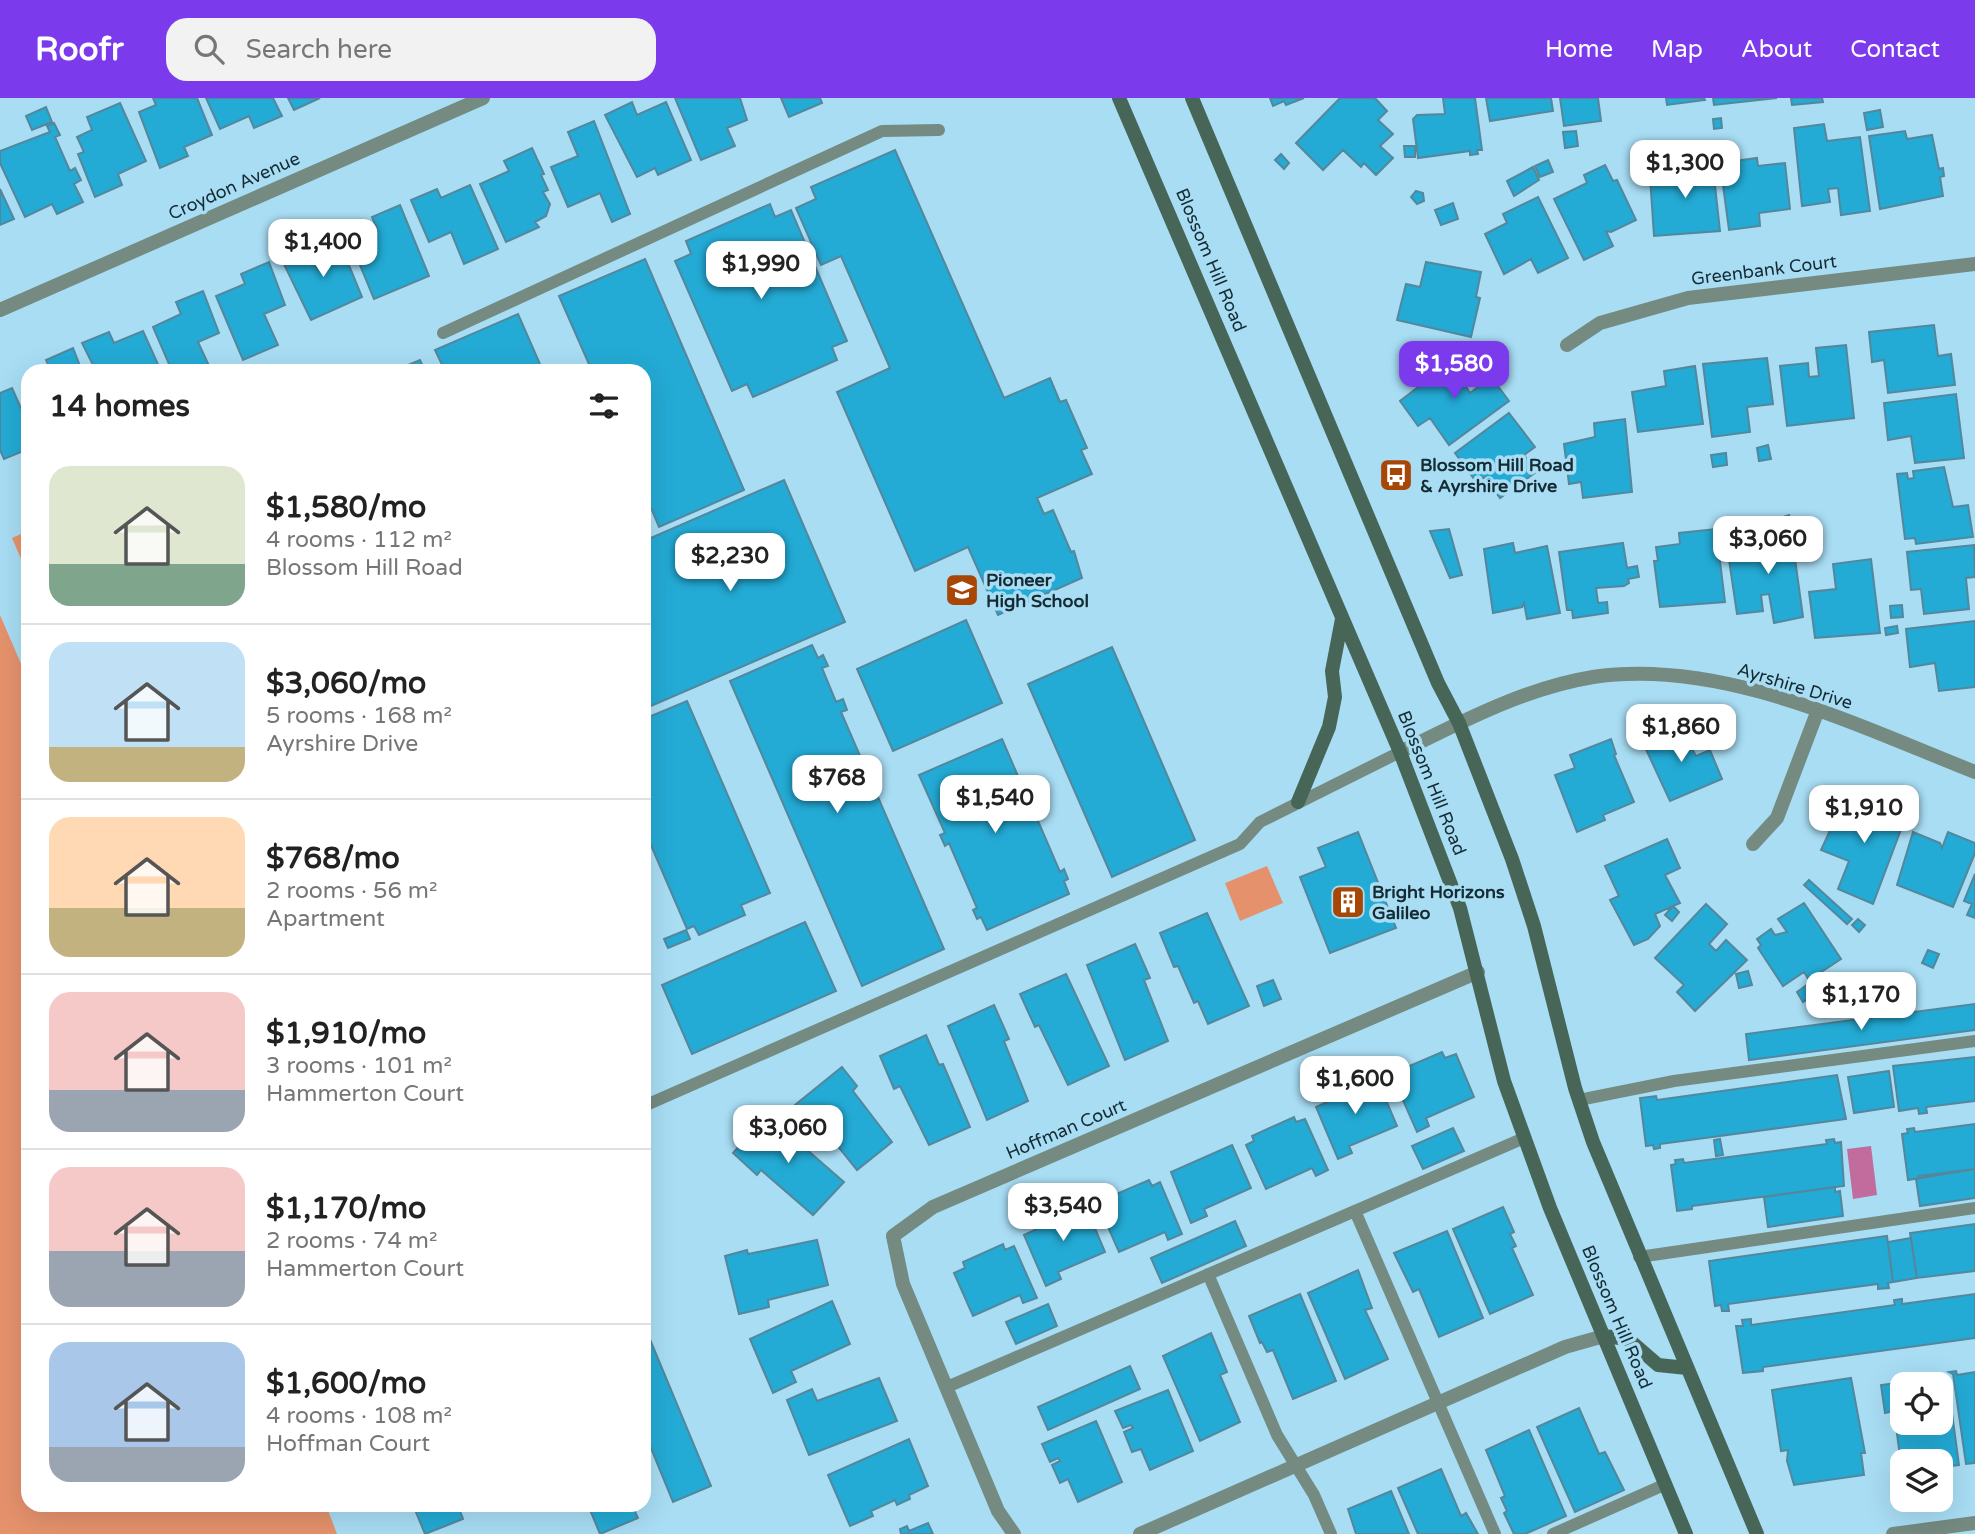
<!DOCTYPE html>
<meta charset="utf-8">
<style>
body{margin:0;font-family:"Varela Round",sans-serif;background:#f2f2f2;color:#222;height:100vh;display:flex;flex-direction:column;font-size:26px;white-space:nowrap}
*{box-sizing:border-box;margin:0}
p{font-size:23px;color:#767676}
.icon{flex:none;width:38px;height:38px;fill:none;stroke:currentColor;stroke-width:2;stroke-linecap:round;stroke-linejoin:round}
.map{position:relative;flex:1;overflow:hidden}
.sheet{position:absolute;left:21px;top:266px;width:630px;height:1148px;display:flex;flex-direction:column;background:#fff;border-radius:21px;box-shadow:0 7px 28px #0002}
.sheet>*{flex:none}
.fabs{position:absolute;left:1890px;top:1274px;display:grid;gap:14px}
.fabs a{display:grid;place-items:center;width:63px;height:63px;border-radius:14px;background:#fff;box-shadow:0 7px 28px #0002;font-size:35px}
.price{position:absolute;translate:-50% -60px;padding:0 16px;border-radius:14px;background:#fff;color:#222;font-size:23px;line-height:46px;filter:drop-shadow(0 2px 4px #0008)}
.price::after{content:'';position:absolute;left:50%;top:42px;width:21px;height:16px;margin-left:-10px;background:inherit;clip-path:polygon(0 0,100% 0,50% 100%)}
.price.on{background:#7c3aed;color:#fff}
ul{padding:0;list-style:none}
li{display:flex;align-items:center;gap:21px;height:175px;padding:0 28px}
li+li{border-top:2px solid #e0e0e0}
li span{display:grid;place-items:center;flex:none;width:196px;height:140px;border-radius:21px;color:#555}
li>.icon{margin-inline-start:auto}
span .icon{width:84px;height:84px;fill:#fffc;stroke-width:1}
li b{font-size:30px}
h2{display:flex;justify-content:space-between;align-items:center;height:84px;padding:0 28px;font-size:30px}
header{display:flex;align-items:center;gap:42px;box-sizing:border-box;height:98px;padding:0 35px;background:#7c3aed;color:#fff}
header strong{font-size:33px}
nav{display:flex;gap:38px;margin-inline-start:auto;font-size:24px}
.search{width:490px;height:63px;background:#f2f2f2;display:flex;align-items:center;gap:18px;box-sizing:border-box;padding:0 24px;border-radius:21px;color:#767676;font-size:26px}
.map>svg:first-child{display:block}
.green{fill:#e5926c}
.water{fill:#c16c9d}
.building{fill:#23aad5;stroke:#54879b;stroke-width:2;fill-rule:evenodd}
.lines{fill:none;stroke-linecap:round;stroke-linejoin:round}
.lane{stroke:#758a80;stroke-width:12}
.street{stroke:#758a80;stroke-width:14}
.secondary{stroke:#476658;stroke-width:14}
.labels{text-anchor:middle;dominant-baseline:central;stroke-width:7;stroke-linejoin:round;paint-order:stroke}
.street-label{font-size:18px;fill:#152b33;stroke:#a8ddf4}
.poi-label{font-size:18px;font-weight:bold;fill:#152b33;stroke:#a8ddf4;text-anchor:start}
</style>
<header>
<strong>Roofr</strong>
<div class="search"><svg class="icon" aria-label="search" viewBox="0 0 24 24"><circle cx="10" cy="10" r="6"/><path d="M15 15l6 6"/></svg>Search here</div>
<nav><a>Home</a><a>Map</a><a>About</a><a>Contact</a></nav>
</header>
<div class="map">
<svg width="1975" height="1436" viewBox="0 0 1975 1436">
<rect width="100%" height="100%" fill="#a8ddf4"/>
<path class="green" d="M28 433V477L12 440Z
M0 517 28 582V1407H326L337 1436H0Z
M1267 768 1283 805 1240 823 1225 785Z"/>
<path class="water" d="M1871 1048 1877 1097 1853 1101 1847 1051Z"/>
<path class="building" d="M153 0H197L212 37 184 49 188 58 160 70 139 14 156 7Z
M206 0H273L282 18 254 30 249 18 220 31Z
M288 0H320L294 12Z
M675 0H740L747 22 727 30 735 48 701 62Z
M781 0H820L822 5 789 19Z
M1270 0H1304L1286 7 1284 3 1273 8Z
M1340 0H1375L1387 13 1378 22 1393 36 1380 48 1393 60 1376 77 1364 65 1361 69 1343 52 1323 72 1296 45Z
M1443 0H1475L1482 52H1477L1478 56 1470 57V53L1418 60 1413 21 1417 17 1445 16Z
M1486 0H1551L1553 13 1490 23Z
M1560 0H1598L1601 23 1564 28Z
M1666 0H1704L1705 2 1667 7Z
M1713 0H1777L1714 7Z
M1791 0H1822L1823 4 1792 7Z
M632 4 637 17 666 4 691 62 658 77 655 70 637 79 605 17Z
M120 5 146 63 118 76 122 87 95 99 78 56 84 54 77 39 92 32 87 19Z
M46 9 52 24 32 32 26 18Z
M1880 12 1883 29 1867 32 1864 15Z
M1721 20 1722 30 1714 31 1713 21Z
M594 23 630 116 612 124 600 95 568 109 551 69 578 58 568 34Z
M54 25 60 37 55 39 70 73 75 70 81 82 74 86 83 104 57 116 52 106 25 119 0 65V53L50 34 47 28Z
M1824 26 1827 43 1860 39 1870 113 1841 117 1838 90 1828 91 1830 104 1802 108 1794 30Z
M1576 33 1578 48 1565 50 1563 34Z
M1905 33 1907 41 1932 37 1939 71 1943 70 1944 78 1940 79 1943 98 1880 111 1869 38Z
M1404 48H1415V59H1405Z
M532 50 544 76 541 77 548 92 543 94 550 106 546 118 535 124 539 129 506 144 480 86 509 73 504 63Z
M895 52 1004 300 1050 280 1060 304 1066 302 1087 350 1081 352 1092 376 1037 400 1044 416 1053 412 1071 454 1074 453 1082 480 998 517 968 449 915 473 837 294 890 270 841 158 821 167 796 110 816 101 811 89Z
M1281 56 1289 65 1284 71 1275 62Z
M1712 60 1720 133 1654 138 1650 79 1675 76 1674 64Z
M1757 60 1758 68 1785 65 1790 111 1759 115 1760 128 1729 132 1720 65Z
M1548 62 1553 74 1540 79 1535 68Z
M1605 67 1613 83 1617 82 1636 122 1611 134 1606 133 1613 148 1584 162 1554 101 1587 85 1584 77Z
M1533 69 1539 82 1514 98 1507 83Z
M470 87 498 151 464 166 451 134 429 144 411 102 437 91 441 100Z
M0 91 14 121 0 127Z
M1416 93 1423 95 1424 103 1417 106 1411 99Z
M1538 99 1568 160 1538 175 1531 161 1504 176 1485 136 1507 125 1503 116Z
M1453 105 1458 121 1441 127 1435 112Z
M770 106 775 119 791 112 847 243 832 249 837 262 753 299 747 286 732 293 675 163 691 156 686 143Z
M400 107 429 178 374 201 350 143 354 141 353 138 377 131 372 119Z
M337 138 362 199 311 222 281 160 308 148 318 172 327 168 317 147Z
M645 161 744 392 659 429 644 393V273H592L559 198Z
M269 164 285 207 264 216 278 247 243 262 216 198 245 186 241 176Z
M1426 164 1481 174 1476 199 1480 200 1471 239 1397 222 1406 186 1420 189Z
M203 193 219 235 198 244 211 272 172 273 153 229 181 216 176 204Z
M518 216 543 273H445L435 252Z
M1934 227 1938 258 1951 256 1955 287 1888 295 1884 262 1872 264 1869 234Z
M143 233 161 273H96L82 245 109 234 114 245Z
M1846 247 1854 320 1787 328 1780 268 1808 265 1809 279 1819 278 1816 250Z
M73 250 82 273H45L50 271 46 262Z
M1460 257 1476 279 1465 287 1470 295 1491 279 1509 303 1449 347 1430 320 1418 328 1400 303Z
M1767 260 1773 306 1747 309 1750 334 1712 339 1703 266Z
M420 262 425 273H394Z
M1695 268 1703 326 1638 334 1632 294 1666 288 1664 273Z
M12 290 28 326V351L4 361 0 352V295Z
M1956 296 1964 360 1915 365 1911 338 1888 342 1884 305Z
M1509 315 1535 349 1524 357 1536 374 1500 400 1485 379 1477 385 1455 355Z
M1625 321 1632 394 1583 400 1581 384 1569 386 1564 346 1595 339 1594 325Z
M1768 347 1771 361 1759 363 1757 350Z
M1726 355 1727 367 1713 369 1711 357Z
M1944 369 1953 409 1968 407 1973 439 1916 446 1915 440 1905 441 1897 376 1907 375 1908 381 1914 380 1913 373Z
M784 382 845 524 644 611V443Z
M1789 417 1803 519 1774 525 1769 496 1761 497 1763 513 1737 516 1728 455 1773 449 1769 424Z
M1449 431 1462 477 1450 480 1430 433Z
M1716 431 1725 504 1660 509 1654 463H1658L1656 449 1680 446 1679 435Z
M1513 445 1515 455 1547 448 1560 515 1527 521 1524 505 1522 509 1493 515 1484 451Z
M1623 445 1627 470 1637 468 1639 479 1628 481 1629 485 1624 488 1596 490 1598 505 1607 504 1608 515 1573 520 1572 512H1567L1559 454Z
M1974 447 1975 479 1966 480 1969 511 1924 516 1921 491 1911 492 1907 454Z
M1871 461 1880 535 1815 540 1809 494 1836 491 1833 466Z
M1902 507 1903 519 1891 520 1890 508Z
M966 522 1002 605 893 653 857 571Z
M1975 523V589L1939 593 1935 565 1910 569 1906 531Z
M1897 528 1898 535 1886 537 1885 530Z
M812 547 818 560 823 557 828 568 822 570 836 604 843 601 847 612 841 614 944 851 862 888 730 583Z
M1112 549 1195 742 1112 779 1028 586Z
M687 603 770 795 741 807 745 817 699 837 694 828 687 831 644 731V621Z
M1680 629 1696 658 1710 652 1722 681 1670 703 1643 645Z
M1002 641 1027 699 1031 697 1036 707 1032 709 1060 774 1064 771 1068 781 1064 783 1069 796 987 832 981 819 977 821 973 812 977 810 949 745 945 748 940 737 945 735 919 677Z
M1611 641 1616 656 1614 657 1634 704 1603 717 1605 722 1577 734 1555 677 1575 670 1570 657Z
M1846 698 1906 718 1873 806 1838 791 1849 763 1821 752Z
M1358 734 1396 830 1330 855 1300 779 1326 769 1318 750Z
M1913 734 1940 745 1942 750 1948 734 1975 745V755L1953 809 1897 787Z
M1667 741 1680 770 1665 777 1680 805 1655 816 1660 828 1648 841 1634 847 1610 802 1619 798 1605 768Z
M1975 776V820L1967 817 1972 806 1964 803Z
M1809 782 1852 821 1847 826 1804 787Z
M1804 805 1841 861 1809 882 1804 874 1783 888 1758 850 1761 847 1757 841 1771 831 1775 837 1787 834 1778 821Z
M1706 806 1727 826 1709 846 1716 853 1726 842 1747 862 1695 913 1677 894 1684 887 1655 860Z
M1673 808 1679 814 1672 823 1665 817Z
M1207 815 1249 908 1208 926 1198 903 1194 905 1178 868 1174 869 1160 835Z
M1858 821 1865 827 1859 834 1852 827Z
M805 824 836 893 692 956 662 887Z
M686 832 690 841 668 850 664 841Z
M1135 846 1150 880 1144 882 1168 943 1125 962 1087 867Z
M1928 852 1939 856 1933 870 1922 865Z
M1748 873 1752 887 1739 890 1736 876Z
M1066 876 1109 968 1068 987 1039 927 1035 929 1020 896Z
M1273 882 1281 901 1264 908 1257 888Z
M1807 887 1814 897 1803 904 1797 894Z
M1975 906V932L1749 962 1746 936Z
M994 907 1009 941 1004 943 1028 1003 987 1022 948 928Z
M926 937 939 967 943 966 970 1029 929 1047 900 988 894 991 880 958Z
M1442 954 1445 960 1456 956 1474 999 1426 1020 1429 1028 1417 1034 1394 982 1403 978 1400 972Z
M1975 959V1003L1926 1009 1927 1015 1919 1016 1918 1010 1899 1013 1893 968Z
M842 969 857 988 853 993 892 1044 857 1072 816 1021 810 1026 795 1007Z
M1889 973 1894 1009 1854 1015 1848 979Z
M1837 977 1846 1021 1660 1046V1050L1654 1051 1653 1047 1646 1048 1640 1000 1656 998 1657 1002Z
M1364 982 1366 988 1378 983 1397 1028 1349 1048 1352 1055 1338 1061 1316 1009 1327 1004 1325 999Z
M767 1017 844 1084 813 1117 761 1072 757 1077 733 1055Z
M1294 1019 1296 1024 1305 1021 1328 1072 1316 1078 1312 1070 1266 1091 1246 1047 1254 1043 1252 1038Z
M1975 1026V1071L1908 1082 1902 1036 1908 1035 1907 1031 1914 1030 1915 1034Z
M1453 1030 1464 1053 1423 1071 1412 1048Z
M1720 1041 1723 1057 1716 1058 1714 1042Z
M1834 1041 1835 1045 1841 1044 1844 1088 1692 1108V1111L1677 1113 1671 1067 1676 1066 1675 1062 1683 1061 1684 1065 1827 1046 1826 1042Z
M1232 1047 1251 1090 1204 1111 1207 1118 1191 1125 1171 1074Z
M1975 1071V1100L1920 1108 1916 1081 1919 1078Z
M1149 1082 1152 1088 1160 1084 1182 1136 1168 1142 1165 1134 1119 1154 1100 1111 1110 1107 1107 1100Z
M1835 1089V1094L1840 1093 1843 1118 1768 1129 1764 1099Z
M1071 1109 1073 1115 1086 1109 1105 1154 1058 1174 1061 1181 1046 1188 1024 1137 1037 1131 1035 1125Z
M1503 1109 1514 1134 1510 1136 1516 1148 1512 1150 1533 1197 1490 1216 1453 1131Z
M1235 1123 1246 1148 1162 1185 1151 1160Z
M1975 1126V1173L1917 1180 1910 1135Z
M1447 1133 1483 1220 1439 1239 1419 1191 1413 1194 1394 1155Z
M1887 1138 1893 1184 1888 1185 1889 1190 1878 1191V1186L1728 1206 1729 1213H1722L1721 1207 1715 1208 1709 1163Z
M1911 1140 1917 1180 1893 1184 1888 1144Z
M817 1142 828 1187 768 1202 769 1209 739 1216 725 1158 747 1152 748 1156Z
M1003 1146 1005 1152 1014 1148 1037 1200 1023 1205 1020 1197 973 1218 954 1175 965 1170 963 1164Z
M1358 1172 1372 1210 1365 1212 1388 1261 1345 1281 1308 1195Z
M1300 1196 1336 1283 1293 1301 1273 1252 1267 1254 1262 1244 1260 1245 1249 1218Z
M1975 1196V1240L1763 1269V1273L1743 1275 1736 1228H1743L1742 1222 1751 1221V1227L1895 1207 1894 1202 1902 1201V1206Z
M832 1203 850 1246 791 1273 796 1284 773 1295 750 1241Z
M1048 1206 1057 1228 1016 1246 1006 1224Z
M644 1227 711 1388 673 1404 644 1333Z
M1211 1235 1227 1274 1220 1277 1240 1324 1200 1343 1163 1258Z
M1130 1268 1140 1291 1048 1332 1038 1309Z
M1956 1273 1957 1277 1975 1274V1365L1966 1366 1953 1276 1949 1274Z
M1947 1278 1959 1367 1941 1369V1363H1902V1374L1894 1313 1885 1315 1881 1287ZM1902 1286H1941V1325H1902Z
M879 1280 897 1323 809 1357 787 1302 812 1291 817 1303Z
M1851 1280 1865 1355H1861L1864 1377 1794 1387 1787 1363 1788 1352 1781 1353 1772 1292Z
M1168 1292 1193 1353 1150 1372 1141 1351 1132 1354 1124 1334 1133 1330 1131 1327 1123 1330 1115 1313Z
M1579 1310 1599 1356 1605 1354 1624 1392 1575 1414 1537 1329Z
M1096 1323 1122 1384 1078 1404 1068 1381 1060 1385 1052 1367 1060 1363 1058 1360 1050 1364 1042 1346Z
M1529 1332 1566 1418 1525 1436H1514L1504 1415 1507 1413 1501 1400 1505 1398 1486 1352Z
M909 1341 928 1388 909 1397 910 1401 897 1407 895 1402 871 1413 873 1418 850 1428 828 1377Z
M1441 1371 1461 1418 1466 1415 1478 1436H1418L1398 1390Z
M1391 1393 1409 1436H1356L1348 1411Z
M413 1407H458L463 1421 425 1436Z
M588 1407H632L638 1420 600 1436Z
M928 1425 933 1436H901L900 1431 907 1428 909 1433Z"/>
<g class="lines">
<path class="lane" d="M443 235 882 33 939 32
M1579 1002 1674 983 1975 943
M644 1008 1240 746 1260 724 1400 654
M1355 1113 1495 1436
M1639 1159 1975 1110
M1208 1176 1277 1337 1314 1397 1331 1436
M947 1289 1524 1040
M1553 1436 1666 1386"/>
<path class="street" d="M0 212 483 0
M1567 247 1600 225 1688 200 1975 166
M1400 654C1461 624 1525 590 1593 579 1722 560 1858 628 1975 674
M1753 746 1777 720 1818 612
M1014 1436 998 1413 903 1186 893 1138 933 1109 1478 874
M1140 1436 1565 1249 1604 1238
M1893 1436 1975 1425"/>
<path class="secondary" d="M1119 0 1400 654 1460 810 1504 983 1550 1110 1686 1436
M1192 0 1438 585 1459 625 1512 761 1534 828 1575 990 1593 1044 1757 1436
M1298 704 1329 629 1335 599 1332 573 1342 521
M1604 1238 1628 1241 1658 1267 1687 1270"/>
</g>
<defs>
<g id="bus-square" transform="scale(1.75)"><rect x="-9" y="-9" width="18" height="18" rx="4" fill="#a84606" stroke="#a8ddf4"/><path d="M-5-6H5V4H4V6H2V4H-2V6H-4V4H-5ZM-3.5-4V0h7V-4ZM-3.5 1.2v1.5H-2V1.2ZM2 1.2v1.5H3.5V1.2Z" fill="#fff"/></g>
<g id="school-square" transform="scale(1.75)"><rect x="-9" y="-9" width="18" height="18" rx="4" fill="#a84606" stroke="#a8ddf4"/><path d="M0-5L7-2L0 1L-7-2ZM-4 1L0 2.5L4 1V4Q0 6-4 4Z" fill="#fff"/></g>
<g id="building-square" transform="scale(1.75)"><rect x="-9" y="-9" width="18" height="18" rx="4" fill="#a84606" stroke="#a8ddf4"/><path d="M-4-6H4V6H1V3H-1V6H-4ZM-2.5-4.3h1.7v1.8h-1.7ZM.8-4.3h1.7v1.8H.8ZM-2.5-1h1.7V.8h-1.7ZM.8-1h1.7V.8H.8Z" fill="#fff"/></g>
</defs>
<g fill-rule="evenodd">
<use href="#bus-square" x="1396" y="377"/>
<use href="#school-square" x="962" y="492"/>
<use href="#building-square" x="1348" y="804"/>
</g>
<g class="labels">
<g class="street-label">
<text transform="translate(234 88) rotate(-24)">Croydon Avenue</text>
<text transform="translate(1211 162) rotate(67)">Blossom Hill Road</text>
<text transform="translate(1764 172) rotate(-7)">Greenbank Court</text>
<text transform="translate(1795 588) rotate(17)">Ayrshire Drive</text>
<text transform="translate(1432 685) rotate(68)">Blossom Hill Road</text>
<text transform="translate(1066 1031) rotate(-23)">Hoffman Court</text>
<text transform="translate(1617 1219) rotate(67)">Blossom Hill Road</text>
</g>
<g class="poi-label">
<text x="1420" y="367">Blossom Hill Road<tspan x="1420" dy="21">&amp; Ayrshire Drive</tspan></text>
<text x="986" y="482">Pioneer<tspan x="986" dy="21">High School</tspan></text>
<text x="1372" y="794">Bright Horizons<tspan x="1372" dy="21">Galileo</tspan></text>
</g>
</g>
</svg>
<div class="fabs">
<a><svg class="icon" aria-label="locate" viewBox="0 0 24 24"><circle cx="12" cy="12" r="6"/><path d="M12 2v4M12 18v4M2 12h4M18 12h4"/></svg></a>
<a><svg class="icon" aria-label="layers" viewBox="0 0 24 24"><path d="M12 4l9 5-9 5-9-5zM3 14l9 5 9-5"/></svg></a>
</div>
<b class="price" style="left:1685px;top:102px">$1,300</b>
<b class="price" style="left:323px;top:181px">$1,400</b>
<b class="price" style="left:761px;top:203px">$1,990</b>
<b class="price on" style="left:1454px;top:303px">$1,580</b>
<b class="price" style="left:1768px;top:478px">$3,060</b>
<b class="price" style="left:730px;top:495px">$2,230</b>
<b class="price" style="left:1681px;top:666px">$1,860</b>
<b class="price" style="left:837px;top:717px">$768</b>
<b class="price" style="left:995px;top:737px">$1,540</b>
<b class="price" style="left:1864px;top:747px">$1,910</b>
<b class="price" style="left:1861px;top:934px">$1,170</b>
<b class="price" style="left:1355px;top:1018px">$1,600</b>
<b class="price" style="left:788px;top:1067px">$3,060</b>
<b class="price" style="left:1063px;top:1145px">$3,540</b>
<section class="sheet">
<h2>14 homes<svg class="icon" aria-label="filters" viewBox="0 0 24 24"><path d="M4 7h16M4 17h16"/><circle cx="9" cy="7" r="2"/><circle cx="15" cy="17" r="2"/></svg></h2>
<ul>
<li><span style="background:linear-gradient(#dfe7d0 70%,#7fa58c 0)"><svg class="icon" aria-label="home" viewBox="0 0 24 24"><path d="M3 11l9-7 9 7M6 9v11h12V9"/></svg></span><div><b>$1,580/mo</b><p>4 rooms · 112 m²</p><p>Blossom Hill Road</p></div></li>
<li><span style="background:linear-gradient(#bfe0f5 75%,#c2b280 0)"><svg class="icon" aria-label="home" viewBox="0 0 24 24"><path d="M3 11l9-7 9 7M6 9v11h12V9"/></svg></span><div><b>$3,060/mo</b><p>5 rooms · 168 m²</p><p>Ayrshire Drive</p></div></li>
<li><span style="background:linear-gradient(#ffd9b3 65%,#c2b280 0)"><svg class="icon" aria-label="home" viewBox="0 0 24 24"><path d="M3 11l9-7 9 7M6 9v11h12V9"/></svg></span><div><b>$768/mo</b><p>2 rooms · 56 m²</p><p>Apartment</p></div></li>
<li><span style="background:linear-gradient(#f6c9c9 70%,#9aa5b1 0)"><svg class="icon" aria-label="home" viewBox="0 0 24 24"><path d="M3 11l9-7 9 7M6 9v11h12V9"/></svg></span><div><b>$1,910/mo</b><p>3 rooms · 101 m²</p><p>Hammerton Court</p></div></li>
<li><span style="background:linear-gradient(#f6c9c9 60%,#9aa5b1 0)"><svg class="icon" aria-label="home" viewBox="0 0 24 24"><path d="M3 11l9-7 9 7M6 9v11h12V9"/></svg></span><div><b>$1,170/mo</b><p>2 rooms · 74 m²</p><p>Hammerton Court</p></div></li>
<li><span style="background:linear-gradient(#a9c7e8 75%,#9aa5b1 0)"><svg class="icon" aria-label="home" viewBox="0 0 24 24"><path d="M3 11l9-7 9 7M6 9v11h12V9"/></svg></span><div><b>$1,600/mo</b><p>4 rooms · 108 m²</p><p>Hoffman Court</p></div></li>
</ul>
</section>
</div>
